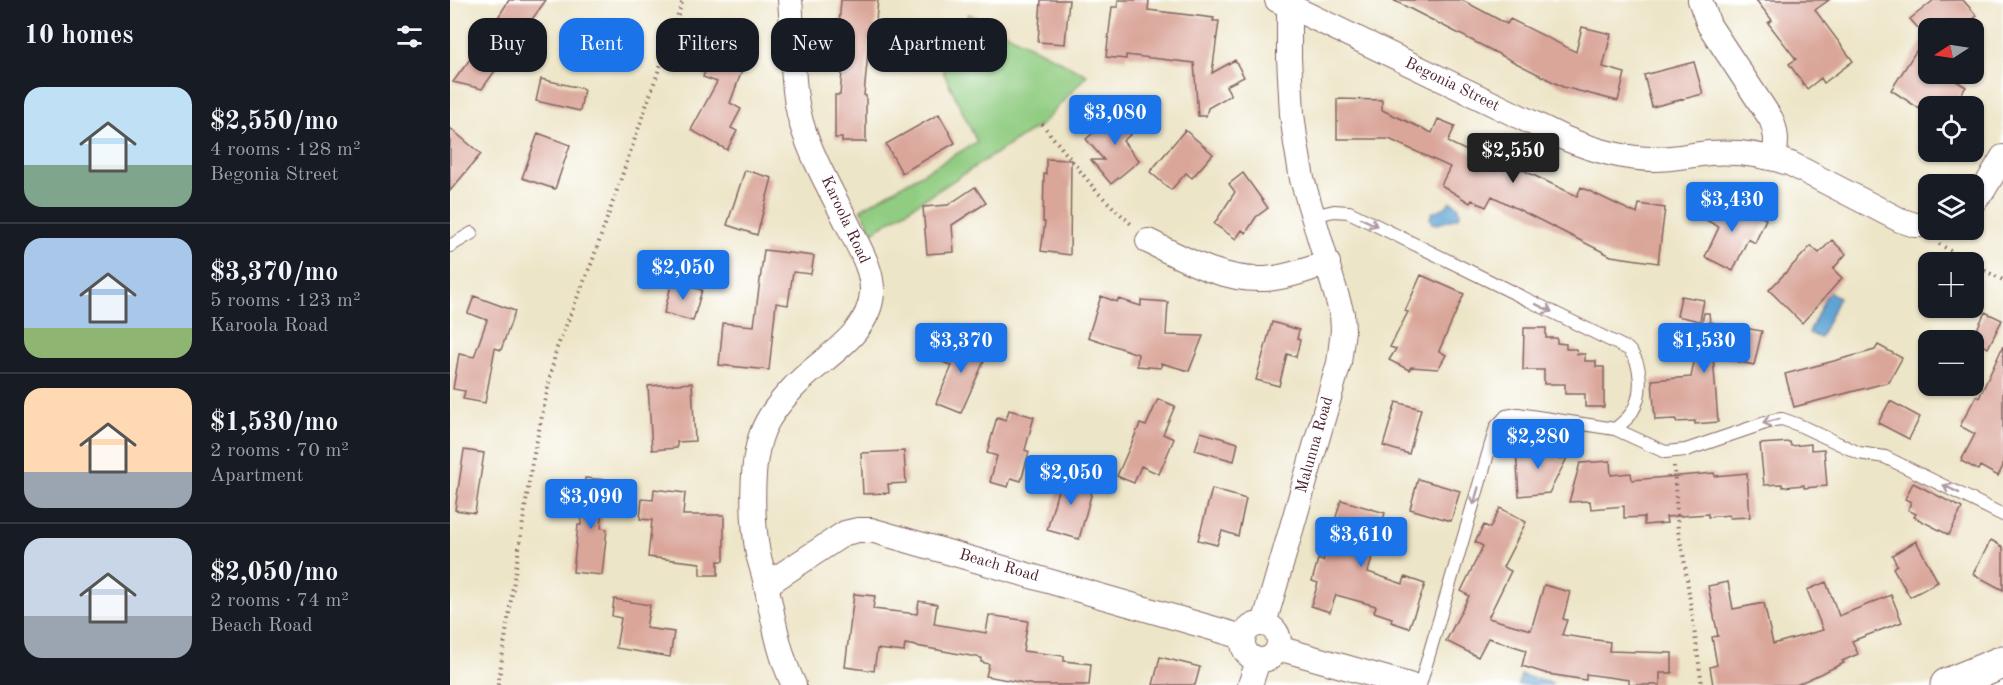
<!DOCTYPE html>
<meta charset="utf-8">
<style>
body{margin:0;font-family:"Old Standard TT",serif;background:#20242c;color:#f1f3f6;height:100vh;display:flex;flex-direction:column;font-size:22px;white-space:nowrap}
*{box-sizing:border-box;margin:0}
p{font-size:20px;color:#9ea1a6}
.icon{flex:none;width:33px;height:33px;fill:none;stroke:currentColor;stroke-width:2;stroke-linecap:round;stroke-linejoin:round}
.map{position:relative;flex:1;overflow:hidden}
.side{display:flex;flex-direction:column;background:#171b24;width:450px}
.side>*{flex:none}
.banner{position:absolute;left:18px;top:18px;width:570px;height:54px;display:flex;gap:12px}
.needle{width:39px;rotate:258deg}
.buttons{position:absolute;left:1468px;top:18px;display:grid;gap:12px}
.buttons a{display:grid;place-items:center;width:66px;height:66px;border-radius:12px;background:#171b24;box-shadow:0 2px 4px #0004;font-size:30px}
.price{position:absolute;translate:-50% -51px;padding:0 14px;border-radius:6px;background:#1a73e8;color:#fff;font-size:20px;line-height:39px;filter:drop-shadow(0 2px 3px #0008)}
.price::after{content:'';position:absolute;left:50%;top:36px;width:18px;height:14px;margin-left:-9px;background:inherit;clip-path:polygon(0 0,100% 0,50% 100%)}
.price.active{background:#222;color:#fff}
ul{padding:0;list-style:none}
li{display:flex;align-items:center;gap:18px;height:150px;padding:0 24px}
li+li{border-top:2px solid #363941}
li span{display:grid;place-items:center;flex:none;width:168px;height:120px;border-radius:18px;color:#555}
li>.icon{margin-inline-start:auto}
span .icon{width:72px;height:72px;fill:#fffc;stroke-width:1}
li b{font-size:26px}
h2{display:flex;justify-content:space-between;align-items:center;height:72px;padding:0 24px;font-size:26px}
.tag{padding:0 21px;border-radius:18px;background:#171b24;box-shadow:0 2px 4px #0004;font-size:21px;line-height:54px}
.tag.active{background:#1a73e8;color:#fff}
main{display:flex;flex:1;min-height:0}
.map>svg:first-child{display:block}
.green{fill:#90cc81;stroke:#6d7656;stroke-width:1.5}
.water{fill:#5ea4d4;stroke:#546280;stroke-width:1.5}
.building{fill:#daa69a}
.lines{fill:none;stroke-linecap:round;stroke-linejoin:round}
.lane-casing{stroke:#836462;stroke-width:14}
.street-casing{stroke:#836462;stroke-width:26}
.secondary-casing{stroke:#836462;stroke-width:35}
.path{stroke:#836462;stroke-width:4;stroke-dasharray:1.5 4.5;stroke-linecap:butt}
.lane{stroke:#fff;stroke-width:12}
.street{stroke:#fff;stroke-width:24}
.secondary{stroke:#fff;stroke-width:33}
.oneway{stroke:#ae9aa0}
.labels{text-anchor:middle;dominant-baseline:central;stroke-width:4.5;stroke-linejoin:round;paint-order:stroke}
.street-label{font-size:16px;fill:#4a1f2b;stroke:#fff}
</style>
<main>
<section class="side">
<h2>10 homes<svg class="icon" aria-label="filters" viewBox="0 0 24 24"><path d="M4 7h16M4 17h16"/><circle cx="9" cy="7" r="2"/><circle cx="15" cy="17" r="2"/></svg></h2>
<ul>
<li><span style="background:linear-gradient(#bfe0f5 65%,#7fa58c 0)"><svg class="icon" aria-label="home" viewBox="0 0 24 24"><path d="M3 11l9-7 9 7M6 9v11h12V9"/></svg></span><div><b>$2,550/mo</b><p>4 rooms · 128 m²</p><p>Begonia Street</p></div></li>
<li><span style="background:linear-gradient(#a9c7e8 75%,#8fb573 0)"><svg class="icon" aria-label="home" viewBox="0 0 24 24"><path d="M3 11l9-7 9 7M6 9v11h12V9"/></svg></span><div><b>$3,370/mo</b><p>5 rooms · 123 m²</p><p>Karoola Road</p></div></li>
<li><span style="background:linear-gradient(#ffd9b3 70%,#9aa5b1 0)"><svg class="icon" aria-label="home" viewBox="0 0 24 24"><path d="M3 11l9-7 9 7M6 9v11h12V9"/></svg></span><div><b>$1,530/mo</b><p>2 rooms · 70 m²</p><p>Apartment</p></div></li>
<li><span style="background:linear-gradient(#c9d6e8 65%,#9aa5b1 0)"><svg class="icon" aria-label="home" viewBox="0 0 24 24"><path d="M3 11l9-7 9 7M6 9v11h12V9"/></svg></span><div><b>$2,050/mo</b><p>2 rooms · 74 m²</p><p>Beach Road</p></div></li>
</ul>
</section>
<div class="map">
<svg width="1553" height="685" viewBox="0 0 1553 685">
<rect width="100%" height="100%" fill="#fff"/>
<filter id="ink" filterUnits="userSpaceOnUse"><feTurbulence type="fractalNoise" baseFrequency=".0167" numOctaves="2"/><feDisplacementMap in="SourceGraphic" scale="12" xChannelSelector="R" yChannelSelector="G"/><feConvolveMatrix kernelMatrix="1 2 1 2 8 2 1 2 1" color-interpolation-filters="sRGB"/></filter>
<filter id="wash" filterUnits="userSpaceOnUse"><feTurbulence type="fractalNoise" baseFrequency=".008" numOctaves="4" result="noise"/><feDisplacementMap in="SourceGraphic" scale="24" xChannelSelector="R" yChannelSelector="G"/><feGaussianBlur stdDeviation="1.35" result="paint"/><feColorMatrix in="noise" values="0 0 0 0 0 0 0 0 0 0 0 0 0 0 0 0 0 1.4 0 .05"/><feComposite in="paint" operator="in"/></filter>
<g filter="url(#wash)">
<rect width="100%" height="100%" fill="#ede5c7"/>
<path class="green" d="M519 14 637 75 592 124 423 232 411 209 527 142 493 71Z"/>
<path class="water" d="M1000 201 1008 206 1010 214 1009 217 988 224 982 223 980 218 983 212 996 207Z
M1378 292 1389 297 1370 338 1359 333Z
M1071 675 1102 683V685H1068Z"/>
<g id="blocks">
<path class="building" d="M59 0H96L32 89 3 82 49 20 47 19Z
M391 0H428L424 41H419L414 95 416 96V142H392V138H385V95H390L395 38H388Z
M591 0H619L615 44 588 42Z
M668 0H699L698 10 764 18 763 21H769L762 73 785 60 794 77 776 86 781 95 758 108 756 116H748L744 63 676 55V59L656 57 662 7H668Z
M943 0H1012L1057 24 1060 19 1126 52 1132 27 1161 34 1153 67 1175 73 1168 101 1113 87Z
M1306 0H1379L1365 10 1403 61 1374 83 1371 78 1357 89 1339 64 1346 59 1318 23 1322 20Z
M1484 0H1513L1527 16 1512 28H1468L1460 19Z
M271 26 290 32 285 46 291 49 285 65 293 68 280 103 291 109 281 128 287 131 277 150 241 130 267 82 253 77Z
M1479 31V74H1495L1516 87 1503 106H1479V115L1441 90Z
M1244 62 1253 94 1202 107 1194 75Z
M91 79 134 89 130 111 86 101Z
M887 99 932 100V110L982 133 988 119 1005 126 998 142 1036 160 1047 137 1066 146 1058 163 1127 196 1131 187 1187 214 1189 204 1215 208 1208 263 1161 256 1042 196 1036 207 1022 200 1020 203 991 185 1000 167 939 139H887Z
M674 107 690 126 673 141 689 161 661 184 641 160H654L636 139Z
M489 114 505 143 452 173 436 144Z
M0 128 31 154 0 191Z
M735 130 763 154 742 178 736 173 721 190 700 172Z
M88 133 120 145 105 189 72 178Z
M596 159 621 160 620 255 591 251 595 222H593L594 174H596Z
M295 170 322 178 307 235 277 225Z
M793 173 818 208 806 217 796 233 792 230 786 239 764 224 785 192 779 184Z
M525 187 536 203 502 225 504 252 477 254 473 207 498 205Z
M1264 199 1289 211 1291 207 1316 219 1305 243 1298 239 1283 271 1255 257 1269 227 1254 219Z
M1382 240 1396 254 1383 269 1392 278 1352 323 1319 290 1361 246 1369 253Z
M314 250 364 256 361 274 343 272 338 305 326 303 319 370 269 365 273 323 304 326Z
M971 275 1014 294 989 351 996 355 988 369 961 367 959 370 939 360 946 349 940 347 958 312 955 311Z
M222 282 252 290 243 321 214 313Z
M24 296 65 311 51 350 45 348 35 403 13 399 15 391 3 389 9 354 24 357 37 320 18 313Z
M651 296 667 302 668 299 691 306V300L718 302 716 335 753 336 739 371 711 363V368L687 366 688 354 638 337Z
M1231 296 1254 300 1250 321 1227 316Z
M1535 312 1552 320 1538 348 1522 340Z
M1254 313H1259L1260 322 1312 331 1304 365 1263 356 1268 422 1245 424V421L1226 422V419L1205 420 1202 380 1241 377Z
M822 322 849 330 847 339 850 340 846 357 837 354 829 386 806 380Z
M1074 328H1096V338H1107V343L1116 344V349H1126L1127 354H1135V361H1146V367H1154V407H1135V394H1115V384H1094V370H1073Z
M503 337 538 352 511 413 486 403 502 366 493 362Z
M1428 345 1452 358 1439 382 1344 407 1335 374 1425 350Z
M1553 346V466L1548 476 1530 466 1528 470 1511 461 1525 434 1510 426 1526 396 1529 398Z
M242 383 245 441 227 442V448L202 450 198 386Z
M708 399 725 406 713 434 724 439 709 474 691 466 684 483 667 476 690 424 696 426Z
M1440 401 1470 417 1459 439 1428 423Z
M946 402 971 409 959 454 933 446Z
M559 410 584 417 575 450 579 452 571 481 561 478 558 487 540 482 547 456 537 453 547 417 556 420Z
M751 432 788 443 784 461 745 450Z
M1340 442 1341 446 1361 444V450L1374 449 1377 486 1354 488V485L1333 487 1332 484 1314 485 1310 444Z
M1107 447 1108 459 1117 458 1099 493 1069 496 1066 450Z
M14 450 34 453 25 513 5 510Z
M454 451 456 483 438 484 439 493 413 494 411 453Z
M1160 461 1161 475 1181 473 1182 480 1264 473 1265 476 1297 473 1300 517 1280 518 1279 515 1258 517V514L1216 517 1217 523 1194 525V517L1174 518V506L1141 509 1140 501 1119 502 1130 463Z
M613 472 645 481 629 539 597 530Z
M135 478 156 480 151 528 157 529 152 575 123 572 128 525H131Z
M968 479 1010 491 1001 521 960 509Z
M1463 483 1512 508 1499 535 1464 517 1466 514 1458 510 1461 502 1455 499Z
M204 489 235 493 233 515H274V561H268V575H250V563L198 557 202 520 190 519 192 499 203 500Z
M762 489 796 499 788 536 772 531 767 545 748 540Z
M891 500 935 513 918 572 953 584 955 577 975 584 959 628 941 622 942 618 924 612 926 606 886 595 880 612 861 606 868 583 862 581 868 559 873 561Z
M1050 508 1076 522 1053 567 1061 571 1038 618 1081 630 1094 585 1120 592 1113 619 1117 620 1112 635 1160 642 1159 651 1222 653V673H1210V685H1179V680L1136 674V680L1098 674 1072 666 1076 650 1038 638 1028 657 996 641 1019 596 1011 591 1033 546 1025 542 1034 525 1040 528Z
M1541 540 1553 547V590L1523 574Z
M1466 541 1488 582 1460 597 1443 568 1447 565 1442 555Z
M1278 582 1283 609 1314 603 1323 644 1373 630 1357 590 1376 582 1389 616 1441 595 1452 622 1402 641 1408 654 1392 661 1394 663 1346 685H1263L1260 667 1267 665 1262 637 1268 636 1258 586Z
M404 594 425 596 423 609 467 614 469 601 487 604 484 624 536 633 539 615 578 621 573 651 614 656V661L641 664 639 685H585L536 676 539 664 531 662 532 658 455 644 454 652 427 649 424 671 395 667Z
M164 599 200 605 196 628 224 632 220 657 166 648 171 618 162 616Z
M710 657 750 667 745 685H703Z"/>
</g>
</g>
<g filter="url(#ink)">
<use href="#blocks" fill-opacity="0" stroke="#836462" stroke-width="1.5"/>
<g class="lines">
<g class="lane-casing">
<path id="lane" d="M863 216 884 211 899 212 1178 349C1193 363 1193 395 1182 412 1178 419 1171 424 1165 429
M0 246 22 233
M970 685 1046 427 1056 416 1068 414 1165 429 1215 452 1236 450 1324 420 1332 419 1349 425 1409 453 1435 457 1553 515"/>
</g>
<g class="street-casing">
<path id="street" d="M340 0C344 40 340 83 351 122 362 159 383 194 400 229 409 248 423 270 422 293 419 337 369 359 343 388 331 401 318 416 312 433 300 465 302 521 308 554 311 566 315 577 317 589 324 622 329 655 344 685
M827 0 1114 138C1143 150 1172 159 1204 159 1222 159 1240 155 1259 153 1288 151 1313 154 1341 164L1450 220 1465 225H1479
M1250 0 1259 25 1321 119C1327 133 1327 143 1324 158
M1524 201 1534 189 1553 157
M698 241C734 259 773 281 815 279 836 278 858 269 878 263
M316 585 395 533 408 530H421L793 637
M793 642a18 18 0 1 1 36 0a18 18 0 1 1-36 0Z
M814 624 889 363 893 330 892 314 852 179 846 144 842 114 839 58V0
M828 648 959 685
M800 685 808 661"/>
</g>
<g class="secondary-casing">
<path id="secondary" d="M1497 685 1553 662"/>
</g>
<path class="path" d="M592 124 648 193 682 225
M1489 244 1519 262
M1524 265 1553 280
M1224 466 1228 531 1234 558 1252 685
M48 685 82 463 106 350 142 262 233 0"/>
<use href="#lane" class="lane"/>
<use href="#street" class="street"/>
<use href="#secondary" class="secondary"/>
</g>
<defs><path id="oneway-shaft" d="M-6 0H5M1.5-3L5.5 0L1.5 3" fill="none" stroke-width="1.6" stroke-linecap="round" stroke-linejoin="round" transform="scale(1.5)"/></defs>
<g class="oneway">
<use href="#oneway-shaft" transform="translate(919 222) rotate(26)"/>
<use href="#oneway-shaft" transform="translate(1094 308) rotate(26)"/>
<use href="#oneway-shaft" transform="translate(1321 421) rotate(166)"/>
<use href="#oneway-shaft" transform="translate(1501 489) rotate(-154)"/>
<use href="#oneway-shaft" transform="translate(1026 496) rotate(106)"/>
</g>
</g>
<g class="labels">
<g class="street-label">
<text transform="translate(1002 85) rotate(26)">Begonia Street</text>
<text transform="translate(395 220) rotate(65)">Karoola Road</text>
<text transform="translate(865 445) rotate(-74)">Malunna Road</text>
<text transform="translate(549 566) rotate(16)">Beach Road</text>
</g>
</g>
</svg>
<div class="buttons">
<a><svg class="needle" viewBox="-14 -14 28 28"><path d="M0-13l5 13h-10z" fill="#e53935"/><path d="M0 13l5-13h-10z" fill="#9ea1a6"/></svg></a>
<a><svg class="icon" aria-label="locate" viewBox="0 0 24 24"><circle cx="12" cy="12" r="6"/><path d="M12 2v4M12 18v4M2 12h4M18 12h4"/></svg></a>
<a><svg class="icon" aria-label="layers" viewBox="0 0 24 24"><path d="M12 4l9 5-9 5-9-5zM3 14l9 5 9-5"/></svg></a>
<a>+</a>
<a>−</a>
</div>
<b class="price" style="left:665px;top:146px">$3,080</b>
<b class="price active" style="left:1063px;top:184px">$2,550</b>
<b class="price" style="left:1282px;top:233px">$3,430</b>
<b class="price" style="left:233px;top:301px">$2,050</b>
<b class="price" style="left:511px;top:374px">$3,370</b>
<b class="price" style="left:1254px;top:374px">$1,530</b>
<b class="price" style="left:1088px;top:470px">$2,280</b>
<b class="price" style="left:621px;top:506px">$2,050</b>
<b class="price" style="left:141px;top:530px">$3,090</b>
<b class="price" style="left:911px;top:568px">$3,610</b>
<div class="banner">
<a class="tag">Buy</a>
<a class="tag active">Rent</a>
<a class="tag">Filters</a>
<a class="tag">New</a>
<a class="tag">Apartment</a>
</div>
</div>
</main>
